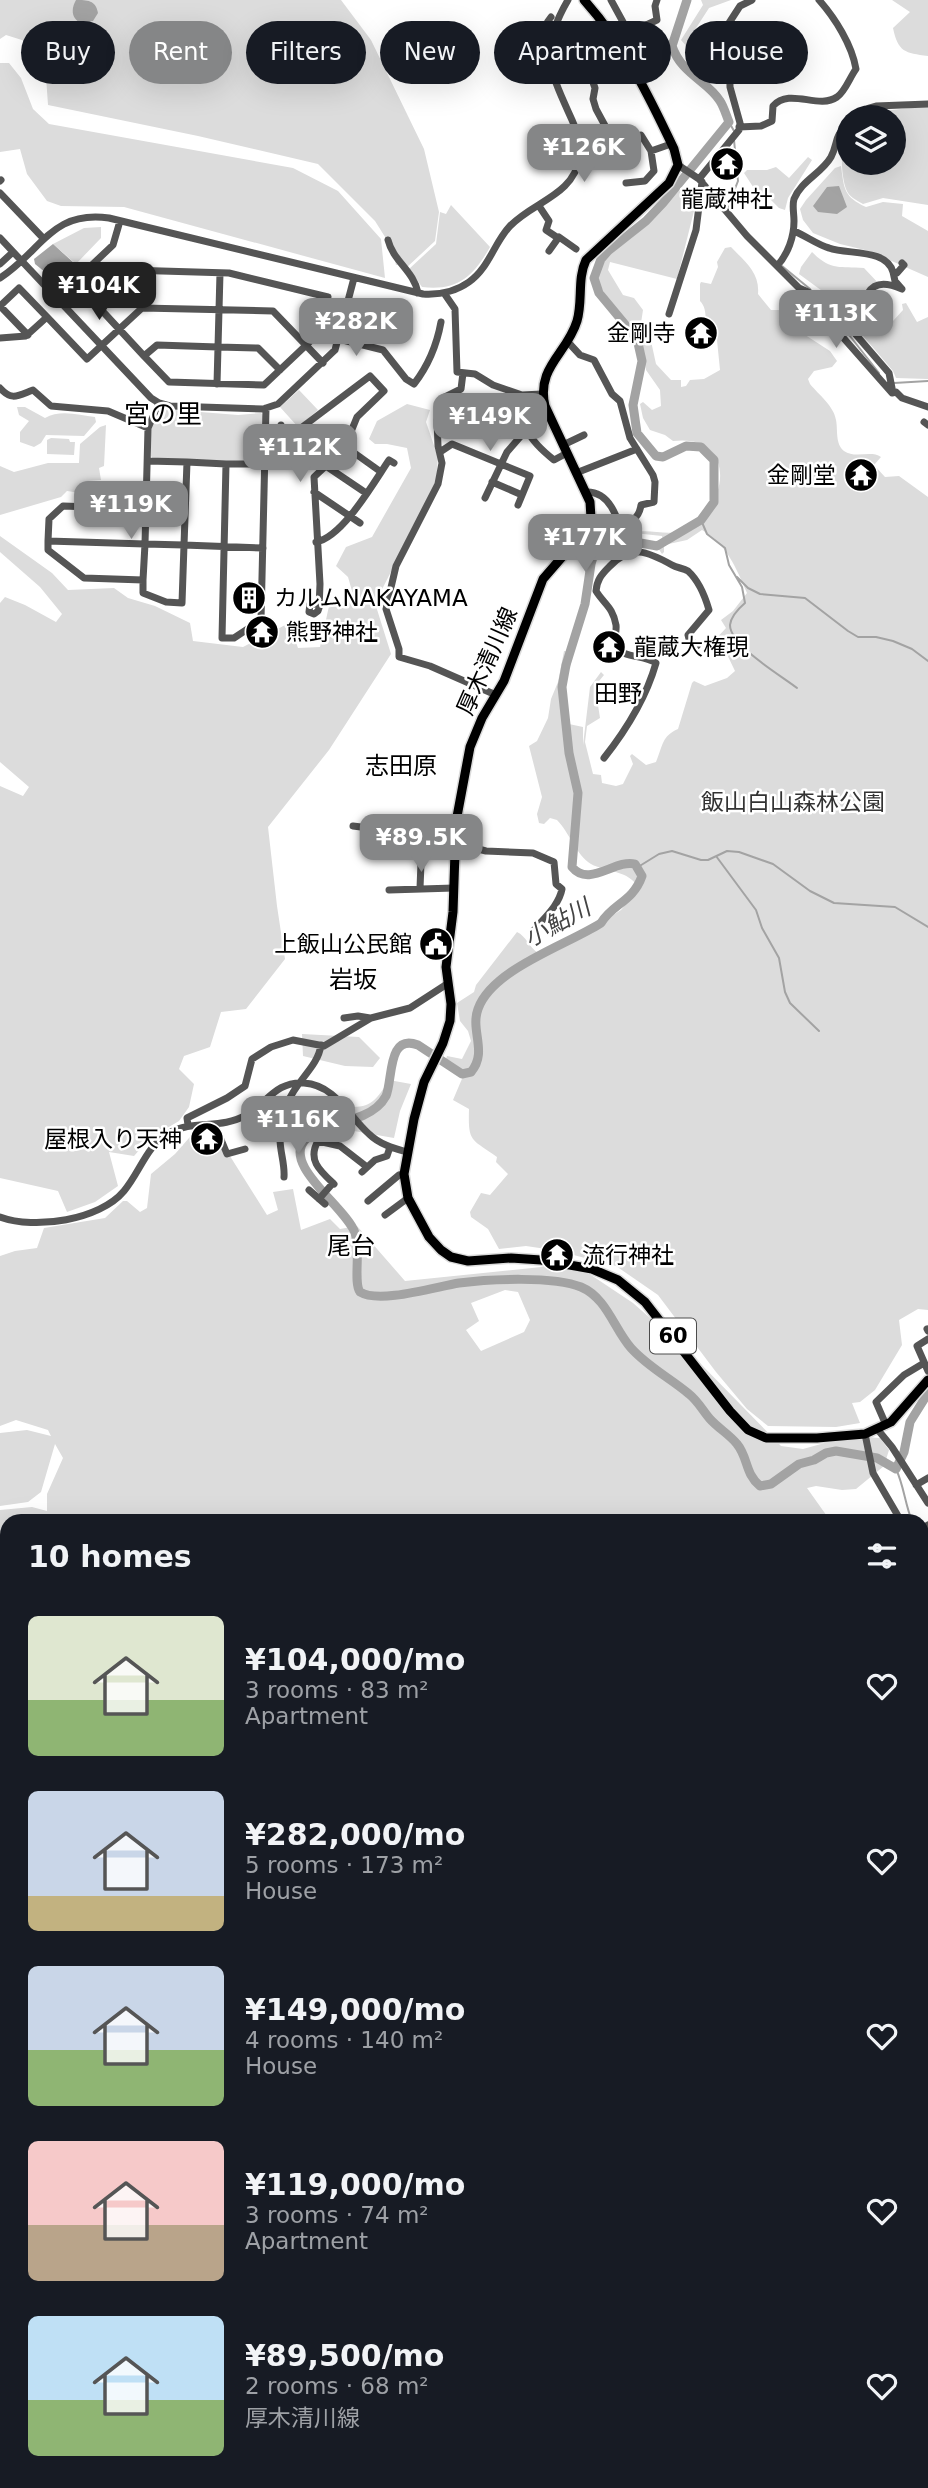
<!DOCTYPE html>
<meta charset="utf-8">
<style>
body{margin:0;font-family:"DejaVu Sans","Noto Sans JP",sans-serif;background:#20242c;color:#f1f3f6;height:100vh;display:flex;flex-direction:column;font-size:26px;white-space:nowrap}
*{box-sizing:border-box;margin:0}
p{font-size:23px;color:#9ea1a6}
.icon{flex:none;width:38px;height:38px;fill:none;stroke:currentColor;stroke-width:2;stroke-linecap:round;stroke-linejoin:round}
.map{position:relative;flex:1;overflow:hidden}
.panel{position:absolute;left:0px;top:1514px;width:929px;height:975px;display:flex;flex-direction:column;background:#171b24;border-radius:21px 21px 0 0;box-shadow:0 7px 28px #0002}
.panel>*{flex:none}
.top-card{position:absolute;left:21px;top:21px;width:887px;height:63px;display:flex;gap:14px}
.controls{position:absolute;left:836px;top:105px;display:grid;gap:14px}
.controls a{display:grid;place-items:center;width:70px;height:70px;border-radius:50%;background:#171b24;box-shadow:0 7px 28px #0002;font-size:35px}
.price{position:absolute;translate:-50% -60px;padding:0 16px;border-radius:14px;background:#858687;color:#fff;font-size:23px;line-height:46px;filter:drop-shadow(0 2px 4px #0008)}
.price::after{content:'';position:absolute;left:50%;top:42px;width:21px;height:16px;margin-left:-10px;background:inherit;clip-path:polygon(0 0,100% 0,50% 100%)}
.price.selected{background:#222;color:#fff}
ul{padding:0;list-style:none}
li{display:flex;align-items:center;gap:21px;height:175px;padding:0 28px}
li span{display:grid;place-items:center;flex:none;width:196px;height:140px;border-radius:10px;color:#555}
li>.icon{margin-inline-start:auto}
span .icon{width:84px;height:84px;fill:#fffc;stroke-width:1}
li b{font-size:30px}
h2{display:flex;justify-content:space-between;align-items:center;height:84px;padding:0 28px;font-size:30px}
.tag{padding:0 24px;border-radius:32px;background:#171b24;box-shadow:0 7px 28px #0002;font-size:24px;line-height:63px}
.tag.selected{background:#858687;color:#fff}
.map>svg:first-child{display:block}
.green{fill:#dcdcdc;fill-rule:evenodd}
.water{fill:#a3a3a3}
.lines{fill:none;stroke-linecap:round;stroke-linejoin:round}
.stream{stroke:#a3a3a3;stroke-width:2}
.river{stroke:#a3a3a3;stroke-width:9}
.major-casing{stroke:#dbdbdb;stroke-width:12}
.minor{stroke:#555;stroke-width:7}
.major{stroke:#000;stroke-width:9}
.labels{text-anchor:middle;dominant-baseline:central;stroke-width:5;stroke-linejoin:round;paint-order:stroke}
.shield{fill:#fff;stroke:#4c4c4c;stroke-width:2}
.shield-label{font-size:21px;font-weight:bold;fill:#000}
.poi-label{font-size:23px;fill:#000;stroke:#fff;text-anchor:end}
.street-label{font-size:23px;fill:#000;stroke:#fff}
.park-label{font-size:23px;fill:#333;stroke:#fff}
.neighbourhood-label{font-size:24px;fill:#000;stroke:#fff}
.water-label{font-size:24px;font-style:italic;fill:#444;stroke:#fff}
.quarter-label{font-size:26px;fill:#000;stroke:#fff}
</style>
<div class="map">
<svg width="928" height="2488" viewBox="0 0 928 2488">
<rect width="100%" height="100%" fill="#fff"/>
<path class="green" d="M0 0H341L371 40 424 149 439 212 435 241 405 269 402 264 396 265 392 248 375 221 318 164 198 136 48 105 44 47 6 35 0 39Z
M701 0H731L709 8 689 39 698 53 695 56 681 40 703 5Z
M892 0H928V56C905 53 898 52 893 28L910 12Z
M0 63H9L21 78 33 109 49 124 293 168 338 191 381 239 385 278 124 207 61 206 47 201 27 174 20 149 0 152Z
M928 106V205L883 198 863 204C856 200 849 197 846 189 841 175 839 143 849 132V163H894V117H865L874 112Z
M808 157 812 160 788 198 785 210 779 208 768 197 759 196 744 173 747 170H767L776 167 789 178Z
M841 166C844 189 844 197 866 207L883 202 903 204 902 216 928 231V277L869 251 840 244 813 233 803 220 800 209 806 200 835 168Z
M678 190 698 195 677 279 610 262 608 270 623 295 634 298 643 310 641 323 649 332 656 364 671 380H681V387L686 386 690 380 704 379 720 370 717 340 705 330C706 320 707 308 700 301V284L701 282 711 284 718 267 717 262 725 248 731 247C744 261 760 272 758 294L771 310H781L791 321 784 328 790 335 799 331 830 351 837 361 832 367 814 371 808 379 810 384C818 394 834 406 836 420 838 429 835 444 844 451 855 459 871 450 881 457L874 465 885 477 899 476 928 497V1310L918 1309 899 1320 902 1345 875 1390 860 1402 852 1403 860 1423 836 1427 768 1426 747 1409 716 1372 658 1295 616 1266 562 1252 561 1248 555 1247 553 1250 526 1246 499 1249 488 1229 471 1217 470 1212 481 1193 490 1195 508 1174 496 1162 497 1157C471 1138 468 1143 469 1109L453 1100 464 1074 445 1062 447 1056 462 1059 471 1041 468 1031 460 1021 457 1003 474 992 476 985 517 932C526 936 529 947 538 953L557 943H569L621 910 631 898 636 884C625 870 606 872 591 864 577 856 569 832 557 820L550 818 544 824 539 823 537 814 542 797 529 746 537 741 548 718 551 699 558 682 564 651 573 652 570 668 565 673 564 726 569 724 583 727V745L590 687 601 672 604 675 595 686 600 718 587 726 585 742 593 774 601 775 602 783 616 786 623 784 633 764 630 756 632 754 646 765 656 762C663 745 662 736 678 729L692 683 694 681 705 686 727 678 735 671 722 644 719 642 714 645 712 643 726 628 721 620 733 611 747 593C736 568 727 544 702 530L687 540 664 545V552L662 554 658 548 663 541 662 536 634 533C646 528 667 536 681 531 728 514 741 433 673 441L665 435 650 430 643 418 640 404 643 402 652 410 661 406 660 390 646 370 642 344 612 309 593 271 597 257 623 233 633 234Z
M451 205 490 247C473 277 458 291 422 287L409 269 436 244 440 212 446 214Z
M101 227V238L76 264 53 244 84 228Z
M812 252C831 271 839 266 864 268L881 286 869 298 886 323 893 321 903 310 902 304 906 303 917 322 928 317V379L896 378 893 371 829 296 799 274 801 267Z
M299 390 318 410 298 427 280 407Z
M407 404 430 410 426 422 438 457 436 484 375 603 391 654 329 750 268 827 277 906 285 959 246 1009 221 1012 210 1047 184 1056 179 1069 194 1084 189 1107 179 1121 150 1138 134 1156 109 1152 118 1186 95 1202 67 1212 58 1191 0 1178V786L23 796 29 787 0 762V603L5 597 25 605 56 622 62 614 40 587 0 552V536L52 573 68 590 114 588 128 598 155 606 190 623 193 641 243 647 289 623 298 648 320 647 329 606 354 598 348 577 336 566 346 547 372 537 411 468 407 448 387 444H375L369 439 377 421Z
M17 407H25L45 418C60 409 79 415 95 417L96 422 84 436 46 435 41 443 34 447 20 442V432L29 421 19 415Z
M163 409 238 415 261 413 263 415 262 460 260 462 153 459 151 456V428Z
M106 425 104 466 99 468 101 480 88 481 87 494 67 491 61 497 0 515V466L14 472 48 463H79L80 444 100 427Z
M51 438 69 439 70 442H75L74 455 47 454V440Z
M302 1034 359 1037 380 1058 373 1067 345 1066 303 1056Z
M389 1080 411 1084 400 1111 394 1138 337 1128 335 1107C368 1107 371 1109 389 1080Z
M196 1130 218 1137 267 1215 278 1210 273 1192 293 1189 301 1230 330 1219 340 1229 357 1226 405 1281 551 1266 588 1273 633 1303 692 1355 781 1446 803 1449 850 1436 880 1438 889 1450 884 1466 856 1489 842 1490 816 1486 807 1488 829 1519 828 1521H7V2482H509L515 2488H0V1510L32 1507 47 1511V1494L63 1458 55 1444 41 1492 28 1502 0 1506V1433L27 1430 51 1436 48 1430 16 1420 0 1426V1256L15 1251 37 1248 44 1228 105 1218 123 1201H127L140 1212 147 1208 151 1174 175 1154ZM505 1290 518 1292 530 1320 524 1332 481 1351 466 1330 479 1321 471 1303Z
M922 1539 928 1541V1835L924 1842 928 1850V2488H722L721 2482H922Z"/>
<path class="water" d="M76 0C87 0 96 0 98 13L93 21 81 23C71 18 71 9 76 0Z
M839 186 847 207 837 214 818 212 813 206 827 187Z
M53 244 74 263 56 281 35 264 34 259Z"/>
<g class="lines">
<path class="stream" d="M729 122 734 131
M727 209 738 181 734 140
M782 266 810 289
M824 303 879 373
M894 383 928 381
M701 520 707 534 725 548 729 565 742 587 745 603C738 609 731 616 730 625 730 646 782 676 797 688
M737 577 748 588 760 594 805 598 848 631 858 637H876L893 641 912 649 928 661
M716 856 756 910 762 928 779 958 785 992 790 1003 819 1031
M638 867 659 854 672 851 701 860H708L727 851 739 852 773 864 810 891 834 903 895 907 928 927
M896 1469C904 1486 905 1504 912 1521
M922 1543 928 1555
M922 1838 928 1829
M0 2142H7
M0 2228 7 2236
M739 2482 740 2488"/>
<path class="river" d="M687 0 672 46C681 74 708 81 720 101 724 107 726 115 729 122L663 203 646 221 608 251 601 259 594 278 599 293 633 334 638 343 642 361 633 405 637 433 656 456 663 457 686 446 701 447 714 460V502L701 520 657 546 613 538 601 541 596 547 591 564 585 604 566 665 562 687 569 753 578 793 572 867C589 888 615 859 635 864L642 876C633 902 612 904 601 923 567 945 492 969 478 1009 470 1031 488 1052 471 1072L462 1074 418 1045C387 1033 393 1080 386 1096 377 1113 351 1123 333 1120 325 1127 313 1131 306 1139 280 1164 347 1208 355 1233 361 1249 353 1283 360 1292 379 1304 435 1287 459 1283 489 1279 554 1276 581 1287 607 1298 614 1329 631 1348 648 1367 670 1378 689 1394 698 1401 703 1411 710 1419 718 1428 730 1435 737 1444 748 1457 745 1474 760 1486L771 1484 799 1464 814 1460 826 1453 836 1451 877 1458 896 1469 904 1452 910 1422 928 1393"/>
<g class="major-casing">
<path id="major" d="M584 0C623 43 649 96 674 149L678 165 669 183 586 260C577 279 583 301 577 321 567 354 536 367 545 406L590 502 591 518 589 526 543 579 504 681 482 718 470 747 456 822 453 912 446 967 451 1004 450 1021 443 1043 424 1082 414 1119 404 1174 408 1198 429 1237 441 1250 451 1257 468 1261 511 1258 541 1260 592 1269 618 1280 645 1302 730 1411 748 1430 766 1438H817L865 1434 891 1422 928 1380"/>
</g>
<path class="minor" d="M611 0 629 33
M616 39 657 20 655 6 657 0
M549 55H544C542 43 542 27 551 17
M628 61 590 74 595 88 593 99 596 109 616 146 641 135 651 151
M857 117 869 108 876 106 928 104
M739 127 761 126 772 121 773 106C790 87 818 110 837 97 845 92 850 77 856 69 852 45 835 18 819 0
M678 165 699 179 739 130 740 123 730 87 729 23 740 6 752 0
M699 179 747 236 799 288 826 300 889 373 892 388 889 389
M0 181 1 180
M626 183 645 181 654 171 651 151 671 144
M0 193 44 239
M539 206 549 221 546 230 558 238
M794 231C806 236 818 245 829 248 848 255 886 248 893 272L897 273 904 265 902 263
M0 238 151 398 159 403 170 406 263 409 278 404 335 350 354 278
M388 240C393 261 414 271 418 293
M549 251 559 237 576 249
M0 264 13 252
M777 266C788 254 794 237 794 221 794 213 792 206 794 199 801 181 822 173 831 157 839 142 833 136 849 124
M0 278C42 251 51 210 109 218L423 294C440 295 455 292 469 282 489 268 494 243 510 226 534 201 573 196 580 157 582 145 577 131 572 120 550 71 538 51 568 0
M802 291 892 393 896 392 902 398 928 407
M444 293 455 309 457 372 475 374 493 385 522 395 542 394
M868 293C876 280 890 284 902 289L895 281 893 272
M57 298 113 245 120 221
M0 306 19 288 47 317
M0 306 28 335
M669 314 696 230 702 182
M0 338 26 336 47 317 87 359 142 308 273 311 323 363
M339 339 383 350 406 379 414 384C428 366 437 344 441 322
M567 341 580 355 594 360 612 394 620 401 630 438 653 475 655 482 654 502 641 505C639 519 631 522 618 524
M144 356 94 302 128 270 229 273 328 297 319 333 264 385 169 382 144 356 157 345 218 347 220 273
M463 373 461 389 445 397 437 420 438 446 442 463 438 484 396 566 386 609 399 649V657L430 666 496 695
M217 384 218 347 258 348 280 370
M0 388C12 401 17 396 33 390L51 406 108 411 148 428
M530 395C518 426 529 440 554 460L567 453
M924 422 928 425
M266 440H282L289 437 370 376 384 391 357 417 344 449 314 477 320 584 319 608 318 611 314 614 309 612 310 604H319
M281 440V425
M331 444 344 449
M563 445 584 435
M346 447 381 472
M440 452 452 444 530 476 518 505
M148 461 187 462
M226 464 187 462 184 545 263 548
M266 464H226L222 638H234L261 620 266 408
M326 466 366 493
M576 473 637 449
M492 482 522 495
M314 492 360 523
M585 492C615 490 620 530 628 552
M485 498 507 452 527 429
M48 541V550L84 578 143 580 145 544 48 541 49 519 63 506 146 509
M316 542C343 537 374 482 389 460L394 463
M143 580V593L166 602 182 603 184 545 145 544 148 428 159 403
M604 758C627 729 646 698 656 663 643 655 626 658 615 648 613 640 617 633 616 625 613 607 604 604 596 591 597 580 601 575 609 567 631 544 647 551 672 565 677 568 683 568 688 571 699 581 705 596 709 610L688 635 689 639 697 646
M353 826 409 833 455 835
M455 843 486 851 533 853 554 862 556 884 562 889C559 905 545 917 534 930
M420 888 421 863
M389 890 454 888
M344 1018 358 1016 370 1018
M188 1125 187 1118 227 1098 245 1086 252 1059 271 1047 293 1040 324 1046 371 1018 410 1008 447 984
M215 1125 227 1154 245 1149
M362 1172 375 1160 387 1156 390 1147
M284 1177C285 1164 280 1152 280 1139 280 1129 285 1111 288 1102 296 1081 318 1067 321 1045
M334 1184C320 1171 307 1160 318 1141L340 1146 367 1167
M309 1190 325 1204
M319 1199 333 1183
M368 1201 399 1175 404 1174
M385 1215 408 1198
M0 1217C35 1230 100 1220 124 1191 140 1172 147 1145 169 1133 193 1119 221 1130 246 1115 267 1103 276 1081 304 1083 335 1085 348 1115 369 1134 379 1144 393 1148 407 1152
M927 1329 928 1331
M928 1339 917 1346 928 1371
M886 1425 876 1402 904 1375 924 1363
M878 1430 892 1447 928 1503
M865 1434 873 1473 901 1521
M916 1485 928 1478
M928 1525 923 1528 928 1536
M922 1576 928 1583
M922 1815 928 1803"/>
<use href="#major" class="major"/>
</g>
<defs>
<g id="temple-disc" transform="scale(1.75)"><circle r="9.5" fill="#000" stroke="#fff"/><path d="M0-6L5-2H3V0L6.5 2.5H4V6H1.5V3h-3V6H-4V2.5H-6.5L-3 0V-2H-5Z" fill="#fff"/></g>
<g id="building-disc" transform="scale(1.75)"><circle r="9.5" fill="#000" stroke="#fff"/><path d="M-4-6H4V6H1V3H-1V6H-4ZM-2.5-4.3h1.7v1.8h-1.7ZM.8-4.3h1.7v1.8H.8ZM-2.5-1h1.7V.8h-1.7ZM.8-1h1.7V.8H.8Z" fill="#fff"/></g>
<g id="civic-disc" transform="scale(1.75)"><circle r="9.5" fill="#000" stroke="#fff"/><path d="M-.6-6.5H3V-4.5H.6V-3L4-1V1h2V6H-6V1h2V-1L-.6-3ZM-1.2 2.5V6h2.4V2.5Z" fill="#fff"/></g>
</defs>
<g fill-rule="evenodd">
<use href="#temple-disc" x="727" y="164"/>
<use href="#temple-disc" x="701" y="333"/>
<use href="#temple-disc" x="861" y="475"/>
<use href="#building-disc" x="249" y="598"/>
<use href="#temple-disc" x="262" y="632"/>
<use href="#temple-disc" x="609" y="647"/>
<use href="#civic-disc" x="436" y="944"/>
<use href="#temple-disc" x="207" y="1139"/>
<use href="#temple-disc" x="557" y="1255"/>
</g>
<g class="labels">
<rect class="shield" x="650" y="1318.5" width="46" height="35" rx="5"/>
<g class="shield-label">
<text x="673" y="1336">60</text>
</g>
<g class="poi-label">
<text x="727" y="199" text-anchor="middle">龍蔵神社</text>
<text x="676" y="333">金剛寺</text>
<text x="836" y="475">金剛堂</text>
<text x="274" y="598" text-anchor="start">カルムNAKAYAMA</text>
<text x="286" y="632" text-anchor="start">熊野神社</text>
<text x="634" y="647" text-anchor="start">龍蔵大権現</text>
<text x="412" y="944">上飯山公民館</text>
<text x="182" y="1139">屋根入り天神</text>
<text x="582" y="1255" text-anchor="start">流行神社</text>
</g>
<g class="street-label">
<text transform="translate(487 661) rotate(-66)">厚木清川線</text>
</g>
<g class="park-label">
<text x="793" y="802">飯山白山森林公園</text>
</g>
<g class="neighbourhood-label">
<text x="618" y="694">田野</text>
<text x="401" y="766">志田原</text>
<text x="353" y="980">岩坂</text>
<text x="351" y="1246">尾台</text>
</g>
<g class="water-label">
<text transform="translate(557 923) rotate(-29)">小鮎川</text>
</g>
<g class="quarter-label">
<text x="163" y="414">宮の里</text>
</g>
</g>
</svg>
<div class="controls">
<a><svg class="icon" aria-label="layers" viewBox="0 0 24 24"><path d="M12 4l9 5-9 5-9-5zM3 14l9 5 9-5"/></svg></a>
</div>
<b class="price" style="left:584px;top:184px">¥126K</b>
<b class="price selected" style="left:99px;top:322px">¥104K</b>
<b class="price" style="left:836px;top:350px">¥113K</b>
<b class="price" style="left:356px;top:358px">¥282K</b>
<b class="price" style="left:490px;top:453px">¥149K</b>
<b class="price" style="left:300px;top:484px">¥112K</b>
<b class="price" style="left:131px;top:541px">¥119K</b>
<b class="price" style="left:585px;top:574px">¥177K</b>
<b class="price" style="left:421px;top:874px">¥89.5K</b>
<b class="price" style="left:298px;top:1156px">¥116K</b>
<div class="top-card">
<a class="tag">Buy</a>
<a class="tag selected">Rent</a>
<a class="tag">Filters</a>
<a class="tag">New</a>
<a class="tag">Apartment</a>
<a class="tag">House</a>
</div>
<section class="panel">
<h2>10 homes<svg class="icon" aria-label="filters" viewBox="0 0 24 24"><path d="M4 7h16M4 17h16"/><circle cx="9" cy="7" r="2"/><circle cx="15" cy="17" r="2"/></svg></h2>
<ul>
<li><span style="background:linear-gradient(#dfe7d0 60%,#8fb573 0)"><svg class="icon" aria-label="home" viewBox="0 0 24 24"><path d="M3 11l9-7 9 7M6 9v11h12V9"/></svg></span><div><b>¥104,000/mo</b><p>3 rooms · 83 m²</p><p>Apartment</p></div><svg class="icon" aria-label="heart" viewBox="0 0 24 24"><path d="M12 20l-8-8c-3-5 5-10 8-4 3-6 11-1 8 4z"/></svg></li>
<li><span style="background:linear-gradient(#c9d6e8 75%,#c2b280 0)"><svg class="icon" aria-label="home" viewBox="0 0 24 24"><path d="M3 11l9-7 9 7M6 9v11h12V9"/></svg></span><div><b>¥282,000/mo</b><p>5 rooms · 173 m²</p><p>House</p></div><svg class="icon" aria-label="heart" viewBox="0 0 24 24"><path d="M12 20l-8-8c-3-5 5-10 8-4 3-6 11-1 8 4z"/></svg></li>
<li><span style="background:linear-gradient(#c9d6e8 60%,#8fb573 0)"><svg class="icon" aria-label="home" viewBox="0 0 24 24"><path d="M3 11l9-7 9 7M6 9v11h12V9"/></svg></span><div><b>¥149,000/mo</b><p>4 rooms · 140 m²</p><p>House</p></div><svg class="icon" aria-label="heart" viewBox="0 0 24 24"><path d="M12 20l-8-8c-3-5 5-10 8-4 3-6 11-1 8 4z"/></svg></li>
<li><span style="background:linear-gradient(#f6c9c9 60%,#b9a48a 0)"><svg class="icon" aria-label="home" viewBox="0 0 24 24"><path d="M3 11l9-7 9 7M6 9v11h12V9"/></svg></span><div><b>¥119,000/mo</b><p>3 rooms · 74 m²</p><p>Apartment</p></div><svg class="icon" aria-label="heart" viewBox="0 0 24 24"><path d="M12 20l-8-8c-3-5 5-10 8-4 3-6 11-1 8 4z"/></svg></li>
<li><span style="background:linear-gradient(#bfe0f5 60%,#8fb573 0)"><svg class="icon" aria-label="home" viewBox="0 0 24 24"><path d="M3 11l9-7 9 7M6 9v11h12V9"/></svg></span><div><b>¥89,500/mo</b><p>2 rooms · 68 m²</p><p>厚木清川線</p></div><svg class="icon" aria-label="heart" viewBox="0 0 24 24"><path d="M12 20l-8-8c-3-5 5-10 8-4 3-6 11-1 8 4z"/></svg></li>
</ul>
</section>
</div>
